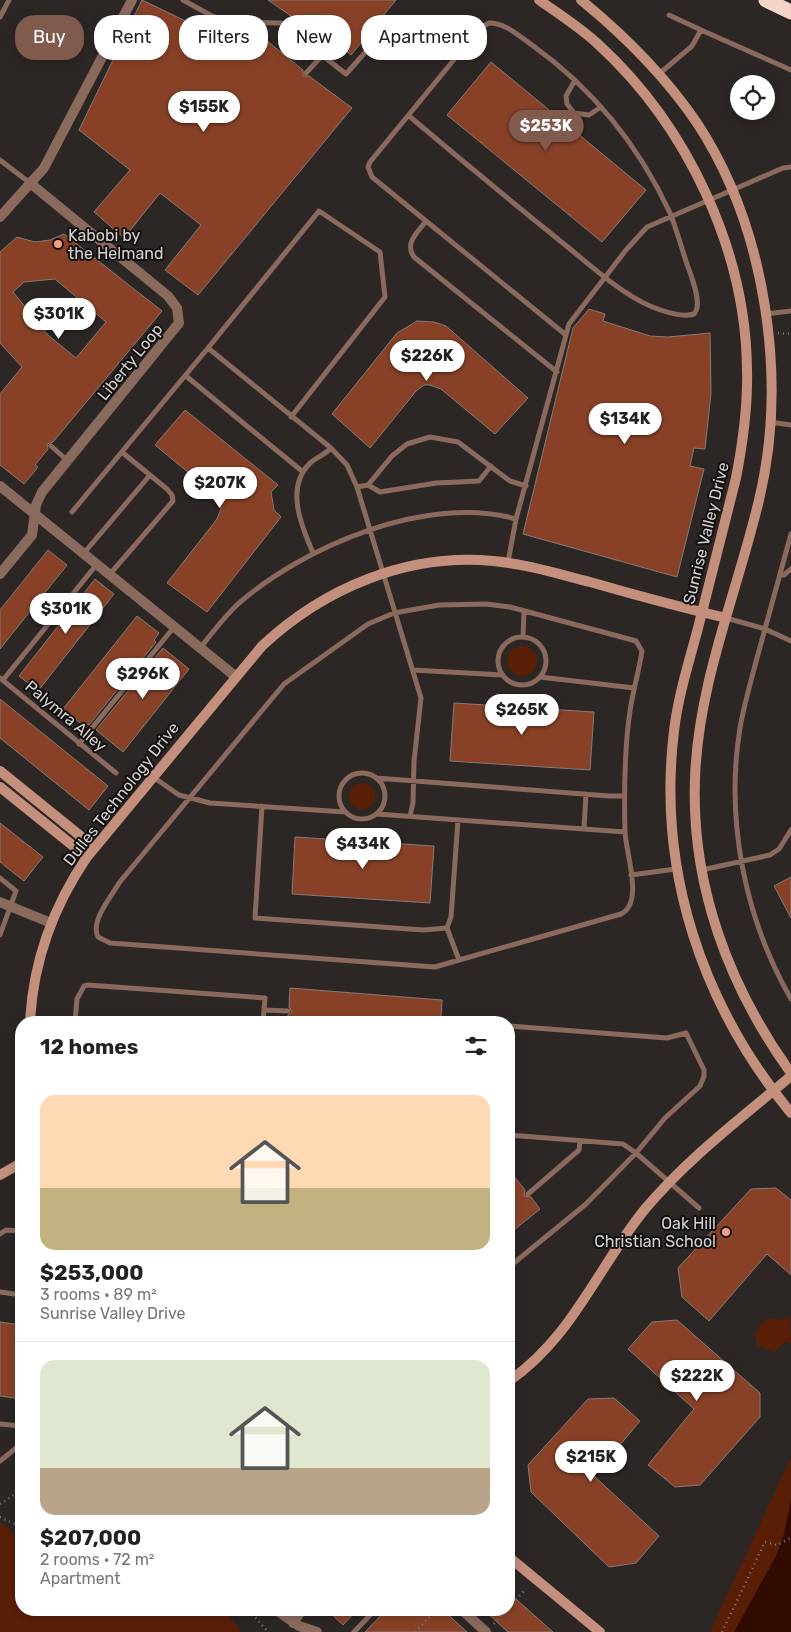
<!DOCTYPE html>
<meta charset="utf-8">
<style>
body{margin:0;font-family:Rubik,sans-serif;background:#f2f2f2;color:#222;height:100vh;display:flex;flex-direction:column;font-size:19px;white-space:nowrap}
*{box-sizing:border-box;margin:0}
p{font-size:16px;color:#767676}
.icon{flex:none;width:28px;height:28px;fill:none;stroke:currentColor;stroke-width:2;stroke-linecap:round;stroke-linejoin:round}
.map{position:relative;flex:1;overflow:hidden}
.drawer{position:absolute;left:15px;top:1016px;width:500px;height:600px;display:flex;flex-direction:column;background:#fff;border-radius:20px;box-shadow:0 2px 8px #0003}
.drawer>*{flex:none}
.top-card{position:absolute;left:15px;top:15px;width:500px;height:45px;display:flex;gap:10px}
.tools{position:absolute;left:730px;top:75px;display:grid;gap:10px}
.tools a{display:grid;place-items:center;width:45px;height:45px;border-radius:50%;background:#fff;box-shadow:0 2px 8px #0003;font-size:25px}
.price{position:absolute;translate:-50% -42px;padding:0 11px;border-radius:18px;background:#fff;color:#222;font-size:16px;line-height:32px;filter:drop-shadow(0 1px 2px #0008)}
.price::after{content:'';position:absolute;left:50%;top:30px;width:15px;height:11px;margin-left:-8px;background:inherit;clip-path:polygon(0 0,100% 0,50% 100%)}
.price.selected{background:#805a4d;color:#fff}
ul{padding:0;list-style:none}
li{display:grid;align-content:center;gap:10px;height:265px;padding:0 25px}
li+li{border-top:1px solid #e0e0e0}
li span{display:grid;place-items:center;height:155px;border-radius:15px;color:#555}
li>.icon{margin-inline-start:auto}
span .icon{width:90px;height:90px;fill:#fffc;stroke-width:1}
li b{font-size:21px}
h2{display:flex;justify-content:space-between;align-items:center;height:60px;padding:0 25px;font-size:21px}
.tag{padding:0 18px;border-radius:20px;background:#fff;box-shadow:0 2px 8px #0003;font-size:18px;line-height:45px}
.tag.selected{background:#805a4d;color:#fff}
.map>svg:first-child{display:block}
.green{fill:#591e06}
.water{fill:#2f0b01}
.building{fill:#884127;stroke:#837c79;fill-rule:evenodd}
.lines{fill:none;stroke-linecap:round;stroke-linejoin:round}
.path{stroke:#817c7a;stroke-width:2.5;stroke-dasharray:1 4;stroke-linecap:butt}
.lane{stroke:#8b6a5e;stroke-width:5}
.street{stroke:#8b6a5e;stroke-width:10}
.secondary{stroke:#c48f7c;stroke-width:10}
.highway{stroke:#f6d4c8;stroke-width:15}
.poi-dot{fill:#f39f82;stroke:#12100f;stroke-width:2}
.labels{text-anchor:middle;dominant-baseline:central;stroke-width:4;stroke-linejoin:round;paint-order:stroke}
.poi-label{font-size:16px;fill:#d5d1cf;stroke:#12100f;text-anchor:start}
.street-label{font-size:16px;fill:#d5d1cf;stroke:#12100f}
</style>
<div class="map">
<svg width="791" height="1632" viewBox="0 0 791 1632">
<rect width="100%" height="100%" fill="#2c2624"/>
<path class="green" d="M507 661a15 15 0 1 1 30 0a15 15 0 1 1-30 0Z
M349 796a13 13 0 1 1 26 0a13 13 0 1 1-26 0Z
M790 1316 791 1343 784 1342 775 1352 757 1346 755 1333 767 1318 781 1320Z
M791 1457V1632H710Z
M0 1522 21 1539V1610H225L241 1632H0Z"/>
<path class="water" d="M791 1500V1632H734L776 1556 784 1534Z"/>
<path class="building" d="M142 0 254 54 266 40 303 70V76H309L352 108 198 295 165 270 201 225 160 193 124 238 94 212 130 170 79 130Z
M268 0H396L351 55 311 22 307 27Z
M491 62 646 190 602 242 447 115Z
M64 234 162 311 53 442 47 444 48 449 35 465 38 467 24 484 0 465V394L22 367 0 343V252L17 237 35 242 50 240ZM55 279 106 322 76 358 48 335 13 292 24 282Z
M589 309 605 314 603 321 650 336 668 337 710 333 711 393 705 449 694 448 690 466 704 469 677 577 523 534 573 328Z
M417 321 434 322 446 326 528 398 495 434 441 389 430 385H424L416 391 370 448 332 414 397 333Z
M185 410 278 485 271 492 274 510 281 517 207 612 167 583 217 519 221 509 220 501 217 496 155 445Z
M48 550 67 565 0 649V610Z
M95 579 114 594 38 691 19 676Z
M137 616 159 633 154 640 156 642 89 725 87 724 85 727 63 709Z
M163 648 189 669 123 752 96 730Z
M0 699 108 786 89 810 0 738Z
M454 703 594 712 590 770 450 761Z
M0 823 43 857 24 881 0 862Z
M295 837 434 846 430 903 292 894Z
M791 877V918L774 886Z
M290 988 442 1000 441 1018 436 1022H287L288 1015 292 1012 289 1007Z
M509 1170 525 1190 524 1196 531 1197 540 1209 509 1234Z
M776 1188 791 1200V1275L767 1254 709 1321 682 1297 678 1268 751 1189Z
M677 1320 760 1393V1417L700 1485 675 1487 648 1465 694 1409 628 1349 652 1322Z
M0 1322 21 1325V1399L0 1396Z
M614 1398 640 1421 594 1476 659 1536 636 1563 609 1567 531 1492 528 1465 588 1399Z
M509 1593 553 1632H508L484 1610H509Z
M327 1610H357L343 1625Z
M386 1610H443L467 1632H365Z"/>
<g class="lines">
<path class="path" d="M778 333 791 334
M0 1504 21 1490
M0 1517 21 1527
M509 1607 524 1591
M249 1610 268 1632
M494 1624 506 1610
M415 1632 436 1610
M722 1632 765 1542 777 1545 791 1538"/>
<path class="lane" d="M183 0 212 16 231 22 281 23 346 74 377 39
M669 15 701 30
M0 17 9 0
M306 73 322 56
M659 74 692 46 701 30 791 70
M575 80 566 96 567 104 574 113 589 115 601 107
M409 116C460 159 512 202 564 244 590 265 619 292 650 306 662 311 681 318 694 314 703 305 692 278 688 267 682 250 677 230 670 213 639 146 592 88 532 45 519 36 506 23 489 23L480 28 370 162 368 167 372 177 566 335
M0 160 30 183
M426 221C418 232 404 243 414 257L557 372
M765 314 791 311
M186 376 303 472
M291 417 385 297 380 252 319 211 208 348 331 448
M770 422 791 425
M51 446 68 461
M368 485 380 492 436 483 479 481 491 466
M357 487 368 485 392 456 407 444 430 437 458 442 510 481 526 486
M72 512 208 348
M791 534C780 575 768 617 757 658 751 681 744 705 740 728 725 820 745 919 791 999
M84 553 150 475
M313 553C302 527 285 489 309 464 316 457 325 455 331 448L347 465 357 487 421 698 414 761 413 803 410 816
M508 562 516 519 569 324 626 250 647 227 783 168 791 167
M110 574 173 501 172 495 167 489 123 453
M780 575H784L791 569
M726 618 765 629 791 641
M523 636 524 611
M498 661a24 24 0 1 1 48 0a24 24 0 1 1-48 0Z
M201 647C212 633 224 617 238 604 304 546 427 494 516 519
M413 670 503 675
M540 677 634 688
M0 678 116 773
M3 680 97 564
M79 744 174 627
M339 796a23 23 0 1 1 46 0a23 23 0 1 1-46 0Z
M153 777 179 795 210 803 345 812
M376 778 609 796H624
M262 806 255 918 423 930 447 928 451 917 458 820
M377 814 625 832
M584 829 586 794
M702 870 770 855 779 849 791 830
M631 875 676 869
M0 878 16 891 0 935
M447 928 459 960 621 914C644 903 626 854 625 832 624 792 624 751 630 711 633 690 639 671 642 651L636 641 510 607 486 604 439 605 394 613 368 624 284 684 119 883C111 897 90 921 98 937L110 943 435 967 459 960
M264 1010 288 1011
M75 1022 77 999 84 986 88 985 265 998 263 1022
M440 1022H454
M509 1026 667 1038 686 1033 704 1070V1076L700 1086 665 1118 636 1153 586 1204 509 1267
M509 1135 623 1144 636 1153 699 1208
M528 1194 579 1150 580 1141
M0 1234 6 1230 21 1231
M0 1292 21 1295
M0 1424 21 1426
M0 1461 21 1444
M354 1632 375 1610"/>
<path class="street" d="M0 217 44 168 132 0
M0 486 235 676
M0 574 32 535 36 505 42 492 179 323 177 308 168 296 30 183
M0 902 51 923
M276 1610 299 1626 317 1632
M462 1610 486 1632
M293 1623 302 1610"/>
<path class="secondary" d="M539 0C559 14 581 28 599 45 687 126 746 250 747 370 748 407 743 442 736 478 723 530 710 581 697 632 688 665 678 697 674 731 657 871 702 1005 791 1113
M581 0C625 36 665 76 697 123 766 228 788 379 759 500 737 593 698 683 695 779 691 886 729 987 791 1073
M0 771 94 847
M0 787 87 857
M30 1022C33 962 53 907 87 857L262 646C324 588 407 553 493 561 526 564 558 574 590 582 635 595 680 607 726 618
M0 1175 21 1163
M509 1381C572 1338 598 1267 645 1209 688 1158 740 1119 791 1076
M509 1557 600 1632"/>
<path class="highway" d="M766 0 791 12"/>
</g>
<g class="poi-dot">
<circle cx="58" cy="244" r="5"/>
<circle cx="726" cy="1232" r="5"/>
</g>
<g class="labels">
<g class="poi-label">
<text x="68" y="235">Kabobi by<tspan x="68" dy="18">the Helmand</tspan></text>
<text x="716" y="1223" text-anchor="end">Oak Hill<tspan x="716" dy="18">Christian School</tspan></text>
</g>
<g class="street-label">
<text transform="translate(130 362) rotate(-51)">Liberty Loop</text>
<text transform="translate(706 533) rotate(-76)">Sunrise Valley Drive</text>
<text transform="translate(66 716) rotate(40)">Palymra Alley</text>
<text transform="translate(121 794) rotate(-52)">Dulles Technology Drive</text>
</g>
</g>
</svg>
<div class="tools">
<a><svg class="icon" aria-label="locate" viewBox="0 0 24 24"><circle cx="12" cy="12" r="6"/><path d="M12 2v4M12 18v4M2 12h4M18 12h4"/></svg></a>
</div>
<b class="price" style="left:204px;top:133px">$155K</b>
<b class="price selected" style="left:546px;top:152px">$253K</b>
<b class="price" style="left:59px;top:340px">$301K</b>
<b class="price" style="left:427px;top:382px">$226K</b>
<b class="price" style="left:625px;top:445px">$134K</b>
<b class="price" style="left:220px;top:509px">$207K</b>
<b class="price" style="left:66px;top:635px">$301K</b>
<b class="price" style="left:143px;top:700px">$296K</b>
<b class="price" style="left:522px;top:736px">$265K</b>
<b class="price" style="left:363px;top:870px">$434K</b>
<b class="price" style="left:697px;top:1402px">$222K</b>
<b class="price" style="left:591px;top:1483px">$215K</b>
<div class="top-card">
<a class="tag selected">Buy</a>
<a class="tag">Rent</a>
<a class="tag">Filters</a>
<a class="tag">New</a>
<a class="tag">Apartment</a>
</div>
<section class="drawer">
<h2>12 homes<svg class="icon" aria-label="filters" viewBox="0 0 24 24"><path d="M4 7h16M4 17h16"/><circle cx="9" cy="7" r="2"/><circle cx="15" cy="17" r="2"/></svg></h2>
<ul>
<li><span style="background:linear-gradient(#ffd9b3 60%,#c2b280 0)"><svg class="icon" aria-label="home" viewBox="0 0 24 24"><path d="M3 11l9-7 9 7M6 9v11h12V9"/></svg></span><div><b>$253,000</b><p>3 rooms · 89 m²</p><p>Sunrise Valley Drive</p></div></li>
<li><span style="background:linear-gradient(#dfe7d0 70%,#b9a48a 0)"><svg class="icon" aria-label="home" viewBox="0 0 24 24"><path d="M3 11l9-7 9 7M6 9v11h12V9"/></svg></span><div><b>$207,000</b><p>2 rooms · 72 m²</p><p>Apartment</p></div></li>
</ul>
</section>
</div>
